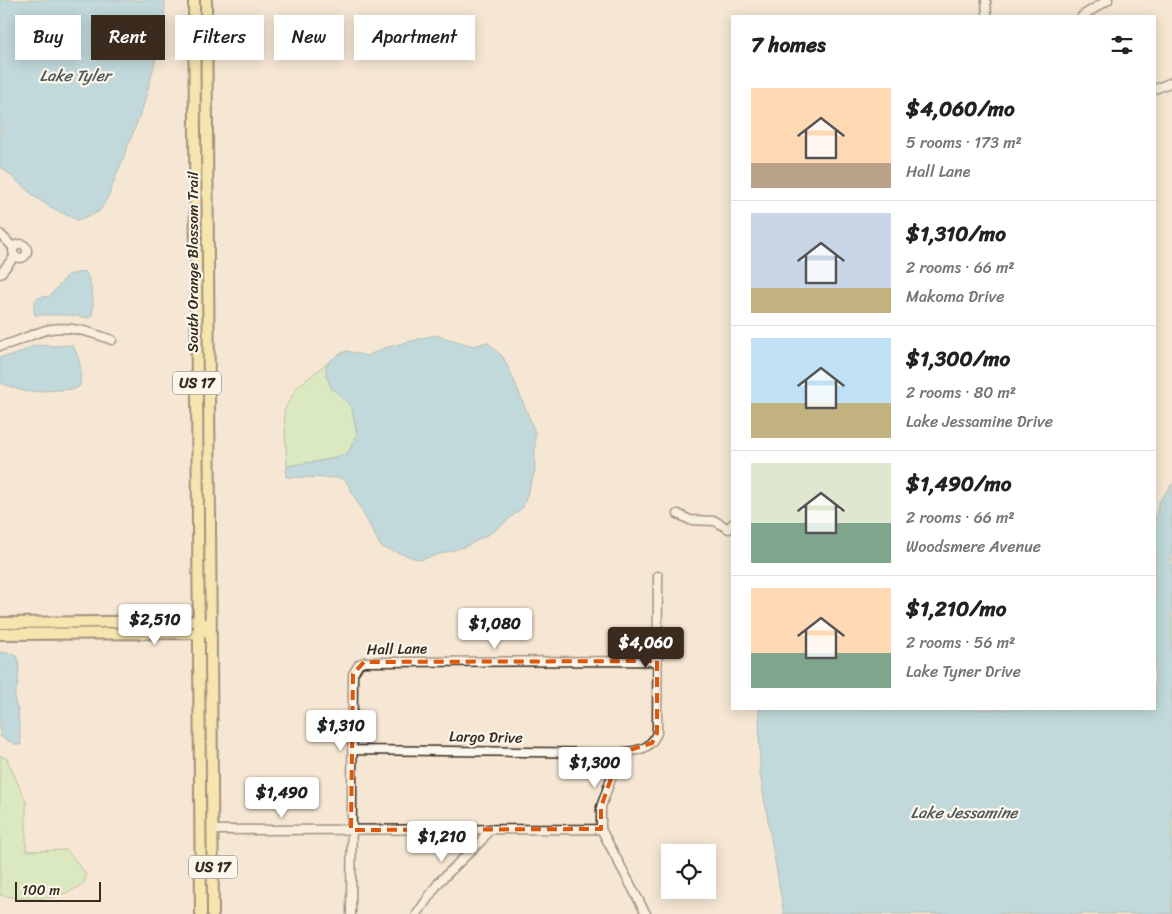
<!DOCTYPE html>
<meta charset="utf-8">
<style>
body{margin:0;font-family:Sriracha,sans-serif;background:#f2f2f2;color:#222;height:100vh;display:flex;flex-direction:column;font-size:19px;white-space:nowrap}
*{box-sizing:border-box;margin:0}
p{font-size:16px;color:#767676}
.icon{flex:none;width:28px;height:28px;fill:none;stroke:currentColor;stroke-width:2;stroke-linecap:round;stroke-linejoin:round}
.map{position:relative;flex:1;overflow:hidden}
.details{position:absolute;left:731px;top:15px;width:425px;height:695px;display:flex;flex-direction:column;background:#fff;border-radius:0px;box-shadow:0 2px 12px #0003}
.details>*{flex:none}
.banner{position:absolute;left:15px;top:15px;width:475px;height:45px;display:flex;gap:10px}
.tools{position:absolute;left:661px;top:844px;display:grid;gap:10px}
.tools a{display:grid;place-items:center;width:55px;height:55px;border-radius:0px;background:#fff;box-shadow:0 2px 12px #0003;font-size:25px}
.scale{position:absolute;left:15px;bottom:12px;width:86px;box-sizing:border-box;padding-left:5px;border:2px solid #3b2a1e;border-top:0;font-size:14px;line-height:18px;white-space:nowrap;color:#3b2a1e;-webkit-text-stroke:4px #fbf7ec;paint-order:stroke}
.price{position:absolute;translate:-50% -42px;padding:0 11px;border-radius:5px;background:#fff;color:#222;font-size:16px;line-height:32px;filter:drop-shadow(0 1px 2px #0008)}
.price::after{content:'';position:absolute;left:50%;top:30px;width:15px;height:11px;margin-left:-8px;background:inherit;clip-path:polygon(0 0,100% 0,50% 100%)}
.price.active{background:#3b2a1e;color:#fff}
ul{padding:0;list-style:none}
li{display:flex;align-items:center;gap:15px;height:125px;padding:0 20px}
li+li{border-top:1px solid #e0e0e0}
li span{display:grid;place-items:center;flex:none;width:140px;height:100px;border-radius:0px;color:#555}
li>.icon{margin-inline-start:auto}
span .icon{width:60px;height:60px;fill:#fffc;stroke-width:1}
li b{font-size:21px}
h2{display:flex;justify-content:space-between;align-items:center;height:60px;padding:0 20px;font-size:21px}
.tag{padding:0 18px;border-radius:0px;background:#fff;box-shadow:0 2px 12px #0003;font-size:18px;line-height:45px}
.tag.active{background:#3b2a1e;color:#fff}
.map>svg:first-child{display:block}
.green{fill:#bbebaa;stroke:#7b8a64}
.water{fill:#81c8e2;stroke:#658994}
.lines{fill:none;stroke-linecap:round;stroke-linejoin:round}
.minor-casing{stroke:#3b2a1e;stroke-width:11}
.major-casing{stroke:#3b2a1e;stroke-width:14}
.minor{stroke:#fbf7ec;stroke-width:8}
.major{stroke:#f6e381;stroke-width:10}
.marked{fill:none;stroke:#df570d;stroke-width:4;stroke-dasharray:10 6;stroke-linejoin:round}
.labels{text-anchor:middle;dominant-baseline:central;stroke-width:4.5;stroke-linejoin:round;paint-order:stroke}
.shield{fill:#fbf7ec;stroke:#75685c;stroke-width:1}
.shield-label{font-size:14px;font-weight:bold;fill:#3b2a1e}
.street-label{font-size:15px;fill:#3b2a1e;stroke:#fbf7ec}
.water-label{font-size:16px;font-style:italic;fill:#505959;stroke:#fbf7ec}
</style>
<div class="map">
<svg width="1172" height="914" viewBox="0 0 1172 914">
<rect width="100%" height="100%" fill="#f6e7d4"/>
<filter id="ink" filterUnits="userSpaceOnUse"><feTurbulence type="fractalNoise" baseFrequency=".02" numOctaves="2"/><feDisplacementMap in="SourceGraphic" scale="10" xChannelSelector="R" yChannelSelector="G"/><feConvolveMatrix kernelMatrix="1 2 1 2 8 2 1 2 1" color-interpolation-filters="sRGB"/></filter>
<g filter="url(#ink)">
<path class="green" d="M331 360 326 367 331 388 340 395 352 408 357 435 348 453 326 460 287 466 284 411 296 388Z
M0 755 7 759 26 802V851L67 850 86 874 84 883C58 902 30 901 0 895Z"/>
<path class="water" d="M0 0H165L164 29 143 107 108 197 99 212 77 220 52 208 35 197 0 166Z
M85 271C92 282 95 304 92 316L89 318 68 315H35C32 302 34 295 49 297L68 275Z
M435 335 474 346 487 342 503 357 514 380 535 432V471L523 507 496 530 467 546 420 560 381 547 346 481 340 478 286 477 287 466 326 460 348 453 357 435 352 408 340 395 331 388 326 375V367L331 360 339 354 347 351 367 356 384 348Z
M35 345 55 346 72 345C80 356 82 372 80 386L75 389 26 392 0 383V357L15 355Z
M1172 484V914H784L760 774 759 709H1155V520L1159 502Z
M0 652 16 654 19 663 18 684 15 693V702L18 711 21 745 14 744 0 736Z"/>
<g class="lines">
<g class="minor-casing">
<path id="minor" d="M986 0 987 16
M1082 16 1108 0
M1155 89 1172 82
M0 234 14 248
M13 251a7 7 0 1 1 14 0a7 7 0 1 1-14 0Z
M0 274 15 256
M0 346C16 343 25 337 40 332 63 323 91 332 112 340
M678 514 690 520 715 521 729 529 732 524
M352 750 620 753C638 750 649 751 657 733L658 576
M620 753 601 807V829L646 914
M212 830 601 829
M351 914 353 674 359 664 364 662 657 661
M417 914 439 882 481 841 490 829"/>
</g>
<g class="major-casing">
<path id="major" d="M194 0 201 914
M206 0 213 914
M0 623 199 621 203 624
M0 634 199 633 204 631"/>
</g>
<use href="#minor" class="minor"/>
<use href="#major" class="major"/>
</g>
</g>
<path d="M0 0H1172V914H0ZM657 661V733L652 743 620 753 601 807V829L351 830 353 674 364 662Z" fill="#f6e7d4" fill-opacity=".55" fill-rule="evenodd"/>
<path class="marked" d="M657 661V733L652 743 620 753 601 807V829L351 830 353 674 364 662Z"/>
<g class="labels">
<g class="shield">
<rect x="173" y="371.5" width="48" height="23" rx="4"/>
<rect x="189" y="855.5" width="48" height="23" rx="4"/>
</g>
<g class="shield-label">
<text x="197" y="383">US 17</text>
<text x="213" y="867">US 17</text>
</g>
<g class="street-label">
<text transform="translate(193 262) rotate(-90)">South Orange Blossom Trail</text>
<text transform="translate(397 649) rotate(-1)">Hall Lane</text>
<text transform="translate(486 737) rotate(1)">Largo Drive</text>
</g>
<g class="water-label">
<text x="75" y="75">Lake Tyler</text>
<text x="964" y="812">Lake Jessamine</text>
</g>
</g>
</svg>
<div class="tools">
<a><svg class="icon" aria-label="locate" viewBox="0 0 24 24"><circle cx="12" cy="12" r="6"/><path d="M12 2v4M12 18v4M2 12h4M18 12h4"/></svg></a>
</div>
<div class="scale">100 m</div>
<b class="price" style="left:155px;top:646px">$2,510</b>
<b class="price" style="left:495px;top:650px">$1,080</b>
<b class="price active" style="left:646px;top:669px">$4,060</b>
<b class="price" style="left:341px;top:752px">$1,310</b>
<b class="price" style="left:595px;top:789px">$1,300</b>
<b class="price" style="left:282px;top:819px">$1,490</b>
<b class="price" style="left:442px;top:863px">$1,210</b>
<div class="banner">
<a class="tag">Buy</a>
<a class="tag active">Rent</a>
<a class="tag">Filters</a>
<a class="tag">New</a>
<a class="tag">Apartment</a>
</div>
<section class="details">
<h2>7 homes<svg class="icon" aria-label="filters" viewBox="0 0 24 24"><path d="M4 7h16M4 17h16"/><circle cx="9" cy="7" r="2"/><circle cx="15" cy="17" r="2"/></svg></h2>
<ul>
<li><span style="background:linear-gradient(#ffd9b3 75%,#b9a48a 0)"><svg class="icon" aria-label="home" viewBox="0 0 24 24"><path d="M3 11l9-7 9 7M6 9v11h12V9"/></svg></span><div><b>$4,060/mo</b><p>5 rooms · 173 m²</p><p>Hall Lane</p></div></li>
<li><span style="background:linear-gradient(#c9d6e8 75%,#c2b280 0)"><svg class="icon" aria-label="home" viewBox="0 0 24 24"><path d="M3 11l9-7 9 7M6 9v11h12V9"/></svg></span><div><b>$1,310/mo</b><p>2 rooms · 66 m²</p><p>Makoma Drive</p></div></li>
<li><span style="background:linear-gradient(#bfe0f5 65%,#c2b280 0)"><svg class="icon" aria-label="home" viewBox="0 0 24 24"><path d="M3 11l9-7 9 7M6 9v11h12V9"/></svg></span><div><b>$1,300/mo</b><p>2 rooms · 80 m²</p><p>Lake Jessamine Drive</p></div></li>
<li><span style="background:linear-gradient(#dfe7d0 60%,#7fa58c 0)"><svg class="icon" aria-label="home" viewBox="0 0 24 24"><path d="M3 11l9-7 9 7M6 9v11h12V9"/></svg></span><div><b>$1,490/mo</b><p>2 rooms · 66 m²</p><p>Woodsmere Avenue</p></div></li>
<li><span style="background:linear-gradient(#ffd9b3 65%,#7fa58c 0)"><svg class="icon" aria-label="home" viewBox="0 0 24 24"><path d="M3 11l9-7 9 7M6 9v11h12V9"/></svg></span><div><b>$1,210/mo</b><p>2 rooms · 56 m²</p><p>Lake Tyner Drive</p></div></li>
</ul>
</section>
</div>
